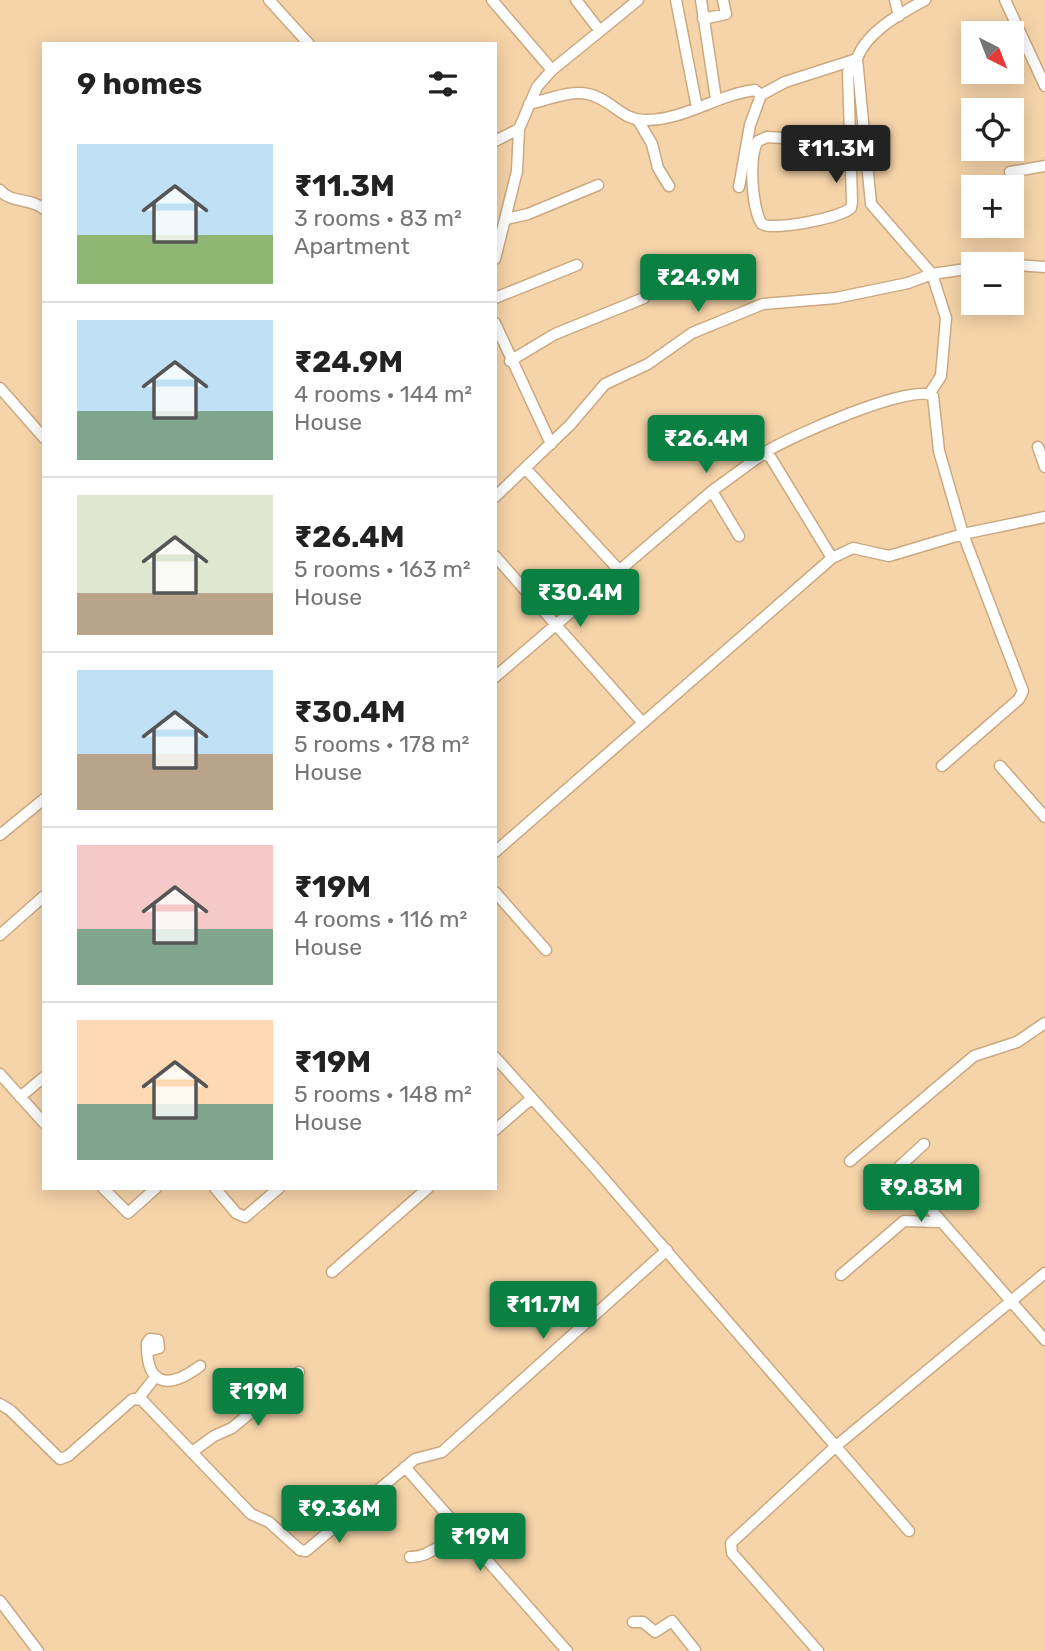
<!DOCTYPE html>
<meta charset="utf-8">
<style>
body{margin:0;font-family:Rubik,sans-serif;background:#f2f2f2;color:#222;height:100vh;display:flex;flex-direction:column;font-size:26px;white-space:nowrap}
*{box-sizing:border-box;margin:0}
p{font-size:23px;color:#767676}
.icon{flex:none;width:38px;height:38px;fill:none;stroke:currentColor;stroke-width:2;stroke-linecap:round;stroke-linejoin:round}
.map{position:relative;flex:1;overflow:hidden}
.sheet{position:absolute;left:42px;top:42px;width:455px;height:1148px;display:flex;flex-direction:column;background:#fff;border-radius:0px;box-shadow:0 4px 18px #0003}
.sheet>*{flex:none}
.needle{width:46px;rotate:138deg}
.tools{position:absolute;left:961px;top:21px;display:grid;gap:14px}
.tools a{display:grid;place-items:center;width:63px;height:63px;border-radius:0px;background:#fff;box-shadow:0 4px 18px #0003;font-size:35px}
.price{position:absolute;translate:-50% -60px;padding:0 16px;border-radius:7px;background:#0b8043;color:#fff;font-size:23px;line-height:46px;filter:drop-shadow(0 2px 4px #0008)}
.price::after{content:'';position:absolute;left:50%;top:42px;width:21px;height:16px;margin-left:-10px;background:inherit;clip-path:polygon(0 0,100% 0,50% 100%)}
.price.active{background:#222;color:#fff}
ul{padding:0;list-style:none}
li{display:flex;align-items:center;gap:21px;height:175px;padding:0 35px}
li+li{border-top:2px solid #e0e0e0}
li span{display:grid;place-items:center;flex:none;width:196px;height:140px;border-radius:0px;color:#555}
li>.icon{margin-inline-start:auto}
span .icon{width:84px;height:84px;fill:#fffc;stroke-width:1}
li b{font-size:30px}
h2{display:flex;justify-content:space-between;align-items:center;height:84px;padding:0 35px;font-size:30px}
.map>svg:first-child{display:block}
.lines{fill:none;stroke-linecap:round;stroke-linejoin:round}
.minor-casing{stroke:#caa980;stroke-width:13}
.minor{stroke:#fff;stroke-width:10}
</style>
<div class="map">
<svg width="1045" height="1651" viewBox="0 0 1045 1651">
<rect width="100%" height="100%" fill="#f6d4a9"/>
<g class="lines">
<g class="minor-casing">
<path id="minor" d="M269 0 309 44
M492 0 552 70
M576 0 600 31
M676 0 697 108
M701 0 716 99
M895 0 899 16
M925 0C901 13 866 32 857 59L871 204 932 274 946 318 941 376 930 393
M1005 0 1045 86
M703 19 726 14 723 0
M529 104C547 100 570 90 588 94 612 99 621 121 646 120 685 120 716 95 755 90L761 95
M638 120 652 144 658 168 669 186
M495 141 519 129
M849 142 767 137 758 141C748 155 752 210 762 224 774 231 840 218 851 208L852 202 848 72 858 69
M1010 172 1045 166
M739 187 750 125 761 95 785 82 857 59
M0 190C11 204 30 197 44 209
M506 219 528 214 598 185
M495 259 517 171 519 129 537 87 552 70 638 0
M1001 264 1045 267
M495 298 577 265
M495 323 551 444
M510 361 555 334 644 298
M0 388 44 438
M1038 447 1045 467
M764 453C787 438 912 382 933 396L939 451 963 534 1023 691 1019 699 942 766
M525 468 618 569
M712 491 739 536
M495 497 570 425 605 384 648 364 692 333 763 304 836 298 908 283 932 274 973 268
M495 556 642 722
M495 677 712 491 764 453 771 458 832 558
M1000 766 1045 817
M0 835 44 799
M495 852 832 558 853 548 889 556 963 534 1045 517
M495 892 546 950
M0 935 44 896
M495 1057 593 1166 909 1531
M0 1074 44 1123
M20 1097 44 1077
M495 1130 532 1098
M924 1144 900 1166 899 1173 1045 1340
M850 1161 974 1056 1017 1042 1045 1023
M103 1188 128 1213 156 1188
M215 1188 236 1213 245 1217 279 1188
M332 1272 428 1188
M841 1275 904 1221 939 1222
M148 1351 159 1348 158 1340 150 1339 147 1343C146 1386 168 1390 200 1366
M138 1399 156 1376
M0 1404 10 1410 60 1459 68 1456 133 1399 142 1400 251 1514 269 1522 300 1550 306 1551 415 1459 442 1452 667 1250
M192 1452 214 1436 232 1428 299 1372
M405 1467 567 1651
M410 1557C433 1558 446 1534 469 1537
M0 1601 38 1651
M633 1622H643L655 1632 672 1621 695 1650
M818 1651 732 1553 731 1543 836 1446 1045 1273"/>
</g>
<use href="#minor" class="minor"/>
</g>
</svg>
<div class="tools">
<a><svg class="needle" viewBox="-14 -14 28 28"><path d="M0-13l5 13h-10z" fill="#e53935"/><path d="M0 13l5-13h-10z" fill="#767676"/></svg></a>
<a><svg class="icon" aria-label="locate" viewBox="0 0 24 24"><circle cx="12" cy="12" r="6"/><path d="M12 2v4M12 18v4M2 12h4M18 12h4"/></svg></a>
<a>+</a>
<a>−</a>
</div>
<b class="price active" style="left:836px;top:185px">₹11.3M</b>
<b class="price" style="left:698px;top:314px">₹24.9M</b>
<b class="price" style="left:706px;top:475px">₹26.4M</b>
<b class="price" style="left:580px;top:629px">₹30.4M</b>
<b class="price" style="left:921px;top:1224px">₹9.83M</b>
<b class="price" style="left:543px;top:1341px">₹11.7M</b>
<b class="price" style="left:258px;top:1428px">₹19M</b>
<b class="price" style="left:339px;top:1545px">₹9.36M</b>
<b class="price" style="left:480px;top:1573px">₹19M</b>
<section class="sheet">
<h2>9 homes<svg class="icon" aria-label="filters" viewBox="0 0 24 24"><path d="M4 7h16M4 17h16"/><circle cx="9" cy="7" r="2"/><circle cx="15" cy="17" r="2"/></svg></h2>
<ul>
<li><span style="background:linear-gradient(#bfe0f5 65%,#8fb573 0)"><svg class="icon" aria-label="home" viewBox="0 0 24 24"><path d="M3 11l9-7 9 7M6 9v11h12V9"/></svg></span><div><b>₹11.3M</b><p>3 rooms · 83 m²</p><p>Apartment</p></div></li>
<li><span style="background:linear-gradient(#bfe0f5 65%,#7fa58c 0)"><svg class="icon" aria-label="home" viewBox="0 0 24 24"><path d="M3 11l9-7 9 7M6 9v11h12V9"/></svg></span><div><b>₹24.9M</b><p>4 rooms · 144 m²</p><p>House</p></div></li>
<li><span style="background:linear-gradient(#dfe7d0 70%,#b9a48a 0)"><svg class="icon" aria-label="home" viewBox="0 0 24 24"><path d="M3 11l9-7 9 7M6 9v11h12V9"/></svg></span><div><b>₹26.4M</b><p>5 rooms · 163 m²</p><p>House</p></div></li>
<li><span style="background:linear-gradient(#bfe0f5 60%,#b9a48a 0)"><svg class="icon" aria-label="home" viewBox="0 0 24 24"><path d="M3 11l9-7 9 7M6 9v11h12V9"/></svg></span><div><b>₹30.4M</b><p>5 rooms · 178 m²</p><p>House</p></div></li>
<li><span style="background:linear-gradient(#f6c9c9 60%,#7fa58c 0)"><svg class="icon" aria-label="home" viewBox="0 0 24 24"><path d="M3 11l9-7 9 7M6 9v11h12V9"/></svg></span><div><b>₹19M</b><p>4 rooms · 116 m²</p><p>House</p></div></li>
<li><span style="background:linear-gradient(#ffd9b3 60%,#7fa58c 0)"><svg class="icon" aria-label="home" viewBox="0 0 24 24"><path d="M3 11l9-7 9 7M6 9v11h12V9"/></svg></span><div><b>₹19M</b><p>5 rooms · 148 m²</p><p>House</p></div></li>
</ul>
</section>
</div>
